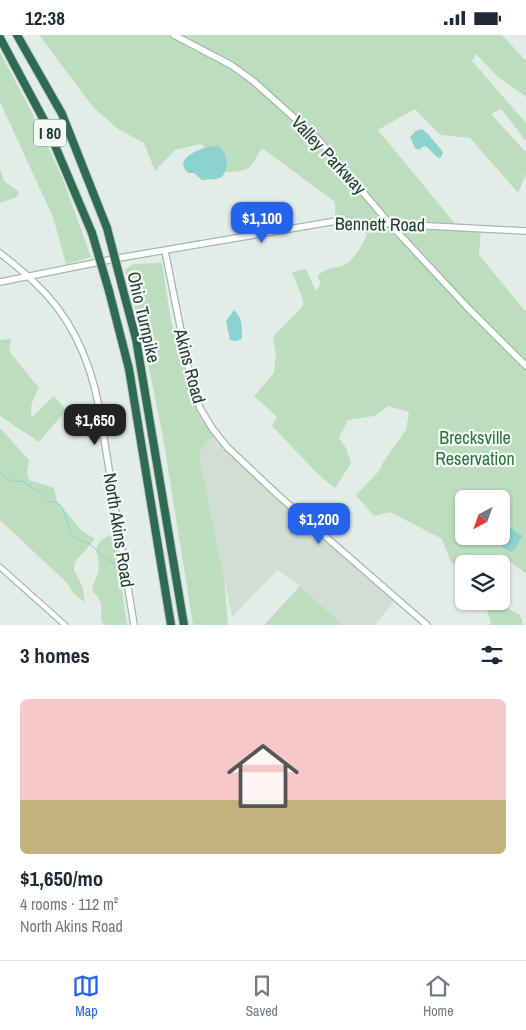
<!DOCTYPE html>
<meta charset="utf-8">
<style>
body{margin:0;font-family:"Archivo Narrow",sans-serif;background:#f6f6f7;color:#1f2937;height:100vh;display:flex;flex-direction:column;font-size:19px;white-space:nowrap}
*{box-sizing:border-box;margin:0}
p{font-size:16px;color:#747a83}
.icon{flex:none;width:28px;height:28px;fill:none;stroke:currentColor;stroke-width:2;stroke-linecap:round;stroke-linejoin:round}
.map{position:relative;height:590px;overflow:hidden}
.drawer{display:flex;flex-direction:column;background:#fff;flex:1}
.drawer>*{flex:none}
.needle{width:32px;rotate:221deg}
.fabs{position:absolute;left:455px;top:455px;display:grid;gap:10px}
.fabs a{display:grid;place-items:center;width:55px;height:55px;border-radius:8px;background:#fff;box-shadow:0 1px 4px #0004;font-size:25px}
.price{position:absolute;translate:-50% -42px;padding:0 11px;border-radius:10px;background:#2563eb;color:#fff;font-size:16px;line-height:32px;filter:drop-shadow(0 1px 2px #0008)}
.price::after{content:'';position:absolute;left:50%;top:30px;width:15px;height:11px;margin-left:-8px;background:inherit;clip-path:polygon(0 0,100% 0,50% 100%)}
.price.active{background:#222;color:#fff}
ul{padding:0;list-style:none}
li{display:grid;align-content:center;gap:10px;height:265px;padding:0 20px}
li+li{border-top:1px solid #e0e1e3}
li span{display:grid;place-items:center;height:155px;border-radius:8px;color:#555}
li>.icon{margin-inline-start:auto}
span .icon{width:90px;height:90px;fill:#fffc;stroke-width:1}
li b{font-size:21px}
h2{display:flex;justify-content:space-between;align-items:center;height:60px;padding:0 20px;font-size:21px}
.status{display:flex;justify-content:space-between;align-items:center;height:35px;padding:0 25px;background:#fff;direction:ltr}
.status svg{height:14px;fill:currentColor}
.dock{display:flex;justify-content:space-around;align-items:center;height:70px;border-top:1px solid #e0e1e3;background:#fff;font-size:14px;color:#747a83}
.dock a{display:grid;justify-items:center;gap:2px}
.dock .active{color:#2563eb}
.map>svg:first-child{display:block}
.built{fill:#d1ddd5}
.green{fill:#bcdebf;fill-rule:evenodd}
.water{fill:#8cd2cf}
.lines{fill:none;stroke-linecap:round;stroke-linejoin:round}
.stream{stroke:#8cd2cf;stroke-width:1}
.street-casing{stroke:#a6b5ad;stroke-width:7}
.secondary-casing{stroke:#a1b9ac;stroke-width:8}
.highway-casing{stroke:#c1c9c6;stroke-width:10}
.street{stroke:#fff;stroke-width:4.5}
.secondary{stroke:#fff;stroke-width:5.5}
.highway{stroke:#2e6b52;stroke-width:8}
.highway-bridge-casing{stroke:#c1c9c6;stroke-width:10;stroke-linecap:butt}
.highway-bridge{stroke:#2e6b52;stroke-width:8}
.labels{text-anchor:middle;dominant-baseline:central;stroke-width:4.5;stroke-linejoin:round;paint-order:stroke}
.shield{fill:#f4f9f6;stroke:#62776d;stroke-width:1}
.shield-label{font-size:16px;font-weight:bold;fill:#233f32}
.street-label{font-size:18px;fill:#233f32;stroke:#f4f9f6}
.park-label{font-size:18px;fill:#2d753b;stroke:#f4f9f6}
</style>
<div class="status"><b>12:38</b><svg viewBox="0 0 49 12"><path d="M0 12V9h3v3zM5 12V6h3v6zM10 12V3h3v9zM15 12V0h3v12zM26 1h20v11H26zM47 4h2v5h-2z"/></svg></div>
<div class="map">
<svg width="526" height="590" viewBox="0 0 526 590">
<rect width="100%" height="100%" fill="#e3ede7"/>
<path class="built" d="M215 401 237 426 277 463 394 566 375 590H343L300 551 278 535 232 582 199 417 208 405Z"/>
<path class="green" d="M39 0H502L526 26V62L497 41 476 19 472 26 526 88V106L501 74 491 79 526 117V139L518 158 470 103 440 100 415 74 378 95 457 191 481 193 479 220 526 277V539L499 518 497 529H464V537L451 527 442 504 390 477 374 481 356 460 380 435 382 429 406 395 409 377 388 371 374 381 348 385 339 403 346 413 351 428 335 453 319 440 272 391 277 382 254 361 274 338 276 319 273 302 303 271V265L292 237 306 234 316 256 321 248 317 241C330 230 335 235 346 229 354 225 364 207 367 200L352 184 335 183V167L262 113C250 133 251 137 225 137L227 130 213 111 205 113 201 109 175 115 155 136 144 108 118 94 93 72ZM464 464H501V501H464Z
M0 17 31 76 62 142 91 222 66 229 53 182 0 67Z
M0 133 4 146 19 157 17 162 0 168Z
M162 228 171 286 185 337 198 378 215 401 208 405 199 418 224 543 228 590H193L163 402 143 304 125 235 133 229Z
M11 304 9 316 39 353C34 362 29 371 32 382L54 361 66 375 39 407 0 381V305Z
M0 393 29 425 27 438 29 445 54 453 57 466 80 494 95 504 75 527 74 535C80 546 85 554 84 567L74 559 68 549 0 485Z
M110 500H114L127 590H104C99 582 102 578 101 569 100 563 95 560 92 555 93 549 96 544 98 539 102 520 86 512 110 500Z
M300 551 343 590H264Z
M501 559 504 571 520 580 523 590H489L491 587 484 566H501Z"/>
<path class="water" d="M422 94 428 99 443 117 441 122 438 123 426 111 422 112 419 115 415 113 410 102 416 96Z
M213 111H219C228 121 230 131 222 142L216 144 202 145 194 138H188C172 123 201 113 213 111Z
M234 275C243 283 242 293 242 304L235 306 230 305 226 286Z
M501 489 510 492 522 501 515 514 511 517 503 513 493 501H501Z"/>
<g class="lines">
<path class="stream" d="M0 437C8 444 11 448 22 446L39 457 48 466 57 468 62 472 71 499 78 505 89 508 104 522 115 529"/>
<g class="street-casing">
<path id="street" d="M0 532 65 590"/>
</g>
<g class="secondary-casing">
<path id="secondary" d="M174 0 231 30 252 45 318 104 389 188 468 273 526 331
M165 216 192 351 200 373 212 393 227 412 279 461 427 590
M0 218C12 228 24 237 35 248 72 282 90 325 99 372L134 590
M0 247 119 223 336 186 526 196"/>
</g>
<g class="highway-casing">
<path id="highway" d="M17 0 62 79 107 193
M0 3 45 87 92 198
M122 251 136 304 184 590
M109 256 129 334 171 590"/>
</g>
<use href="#street" class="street"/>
<use href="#secondary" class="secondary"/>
<use href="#highway" class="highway"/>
<g class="highway-bridge-casing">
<path id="highway-bridge" d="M107 193 122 251
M92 198 109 256"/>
</g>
<use href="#highway-bridge" class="highway-bridge"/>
</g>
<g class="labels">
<rect class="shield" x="34" y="84.5" width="32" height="27" rx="4"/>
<g class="shield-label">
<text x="50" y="98">I 80</text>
</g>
<g class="street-label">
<text transform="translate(329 120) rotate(47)">Valley Parkway</text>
<text transform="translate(380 189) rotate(1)">Bennett Road</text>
<text transform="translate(144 282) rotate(77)">Ohio Turnpike</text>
<text transform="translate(190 331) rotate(75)">Akins Road</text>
<text transform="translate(119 495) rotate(81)">North Akins Road</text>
</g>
<g class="park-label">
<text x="475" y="402">Brecksville<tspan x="475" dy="21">Reservation</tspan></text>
</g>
</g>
</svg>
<div class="fabs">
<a><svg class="needle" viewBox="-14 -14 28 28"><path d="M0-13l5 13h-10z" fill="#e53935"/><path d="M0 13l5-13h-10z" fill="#747a83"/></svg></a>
<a><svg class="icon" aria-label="layers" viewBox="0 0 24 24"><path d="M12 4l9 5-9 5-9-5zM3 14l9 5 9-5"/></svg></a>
</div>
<b class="price" style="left:262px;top:209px">$1,100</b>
<b class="price active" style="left:95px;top:411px">$1,650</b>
<b class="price" style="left:319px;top:510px">$1,200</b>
</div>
<section class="drawer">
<h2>3 homes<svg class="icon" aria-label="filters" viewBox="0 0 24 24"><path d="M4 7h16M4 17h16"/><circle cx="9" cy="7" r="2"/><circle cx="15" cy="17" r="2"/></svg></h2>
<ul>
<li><span style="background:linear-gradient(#f6c9c9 65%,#c2b280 0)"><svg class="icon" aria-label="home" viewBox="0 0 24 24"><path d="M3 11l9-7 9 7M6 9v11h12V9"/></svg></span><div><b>$1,650/mo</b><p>4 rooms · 112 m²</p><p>North Akins Road</p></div></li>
</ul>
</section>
<nav class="dock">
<a class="active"><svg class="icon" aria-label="map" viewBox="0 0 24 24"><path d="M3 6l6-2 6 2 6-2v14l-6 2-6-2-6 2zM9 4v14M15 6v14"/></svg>Map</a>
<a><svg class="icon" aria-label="saved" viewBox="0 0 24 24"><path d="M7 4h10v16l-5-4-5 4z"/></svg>Saved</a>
<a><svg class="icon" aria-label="home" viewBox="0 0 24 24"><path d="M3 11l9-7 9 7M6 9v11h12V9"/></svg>Home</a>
</nav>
